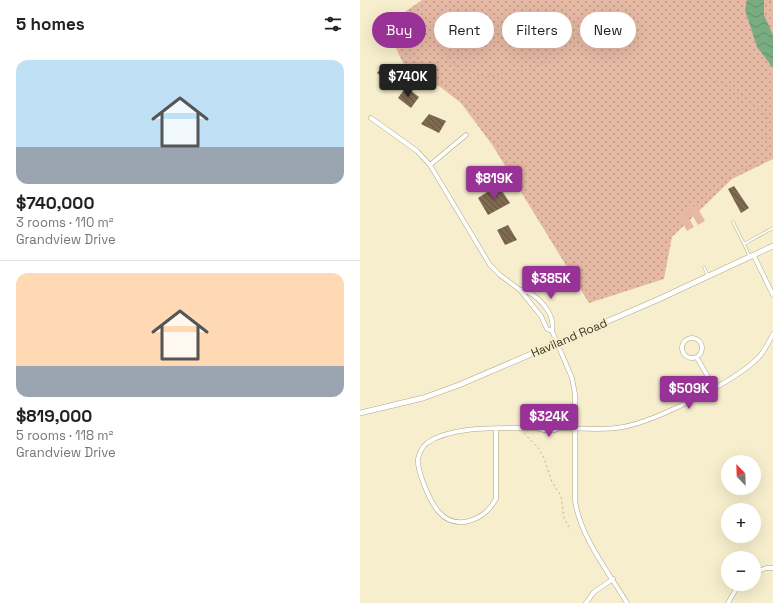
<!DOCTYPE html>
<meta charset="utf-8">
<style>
body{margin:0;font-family:"Space Grotesk",sans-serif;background:#f6f6f6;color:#222;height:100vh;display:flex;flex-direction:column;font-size:15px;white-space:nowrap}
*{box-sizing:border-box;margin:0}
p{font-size:13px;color:#767676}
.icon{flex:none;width:22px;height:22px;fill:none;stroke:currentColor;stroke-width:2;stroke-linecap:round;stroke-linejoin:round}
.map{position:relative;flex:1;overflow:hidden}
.panel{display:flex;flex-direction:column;background:#fff;width:360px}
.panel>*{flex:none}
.top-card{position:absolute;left:12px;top:12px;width:341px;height:36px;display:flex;gap:8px}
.needle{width:26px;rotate:337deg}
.controls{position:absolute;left:361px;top:455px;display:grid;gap:8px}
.controls a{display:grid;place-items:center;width:40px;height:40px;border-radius:50%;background:#fff;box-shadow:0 4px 16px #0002;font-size:20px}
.price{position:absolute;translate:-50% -34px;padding:0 9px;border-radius:4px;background:#983296;color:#fff;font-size:13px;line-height:26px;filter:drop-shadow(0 1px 2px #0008)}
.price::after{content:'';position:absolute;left:50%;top:24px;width:12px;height:9px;margin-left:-6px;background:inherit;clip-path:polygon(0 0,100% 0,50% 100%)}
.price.current{background:#222;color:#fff}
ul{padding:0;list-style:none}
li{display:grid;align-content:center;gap:8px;height:212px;padding:0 16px}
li+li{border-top:1px solid #e0e0e0}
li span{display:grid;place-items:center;height:124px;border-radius:12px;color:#555}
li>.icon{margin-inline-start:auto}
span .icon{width:72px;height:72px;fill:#fffc;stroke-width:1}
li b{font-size:17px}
h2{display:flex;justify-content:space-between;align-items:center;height:48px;padding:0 16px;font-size:17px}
.chip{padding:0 14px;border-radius:18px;background:#fff;box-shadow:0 4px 16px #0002;font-size:14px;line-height:36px}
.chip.current{background:#983296;color:#fff}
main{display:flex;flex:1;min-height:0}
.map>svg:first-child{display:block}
.grass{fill:url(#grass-dots)}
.pitch{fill:#e6b9a4}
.water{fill:url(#water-waves)}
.building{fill:url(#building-back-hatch)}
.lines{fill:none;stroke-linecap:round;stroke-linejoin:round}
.service-casing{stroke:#aea786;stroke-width:3}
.minor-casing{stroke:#aea786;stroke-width:5}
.tertiary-casing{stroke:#aea786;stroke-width:6}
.path{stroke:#bab498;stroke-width:1;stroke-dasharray:2 3;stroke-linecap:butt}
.service{stroke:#fff;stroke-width:2}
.minor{stroke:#fff;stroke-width:4}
.tertiary{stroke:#fff;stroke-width:5}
.labels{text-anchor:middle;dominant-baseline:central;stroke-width:4;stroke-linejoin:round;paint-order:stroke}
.street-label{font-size:12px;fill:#3a372a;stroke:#f6eecc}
</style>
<main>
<section class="panel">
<h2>5 homes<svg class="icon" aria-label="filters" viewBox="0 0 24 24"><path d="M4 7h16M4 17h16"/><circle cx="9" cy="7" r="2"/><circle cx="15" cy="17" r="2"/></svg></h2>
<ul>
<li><span style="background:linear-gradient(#bfe0f5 70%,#9aa5b1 0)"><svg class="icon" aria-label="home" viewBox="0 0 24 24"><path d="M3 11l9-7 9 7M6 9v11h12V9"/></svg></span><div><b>$740,000</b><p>3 rooms · 110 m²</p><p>Grandview Drive</p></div></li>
<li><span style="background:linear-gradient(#ffd9b3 75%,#9aa5b1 0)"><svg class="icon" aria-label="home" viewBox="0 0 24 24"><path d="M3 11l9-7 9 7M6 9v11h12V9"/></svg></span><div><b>$819,000</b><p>5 rooms · 118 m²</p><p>Grandview Drive</p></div></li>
</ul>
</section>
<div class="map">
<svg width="413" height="603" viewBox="0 0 413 603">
<defs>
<pattern id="grass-dots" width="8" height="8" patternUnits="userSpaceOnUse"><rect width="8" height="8" fill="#e6b9a4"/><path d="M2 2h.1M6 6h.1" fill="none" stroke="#bb9786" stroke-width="1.8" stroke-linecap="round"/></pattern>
<pattern id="water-waves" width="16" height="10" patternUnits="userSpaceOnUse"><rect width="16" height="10" fill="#79ad81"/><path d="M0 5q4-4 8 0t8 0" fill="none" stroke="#648e6a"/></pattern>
<pattern id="building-back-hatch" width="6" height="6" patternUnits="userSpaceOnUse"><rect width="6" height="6" fill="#7f6a50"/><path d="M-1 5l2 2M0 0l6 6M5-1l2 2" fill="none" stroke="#64543f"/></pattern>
</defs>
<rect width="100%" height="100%" fill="#f6eecc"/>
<path class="grass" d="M62 0H413V159L372 179 312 237 304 279 229 303 133 146 101 103 79 86 47 71 25 26Z"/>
<path class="pitch" d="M336 205 345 221 338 225 329 209Z
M325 211 334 227 327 231 318 215Z"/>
<path class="water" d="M387 0H404V15L413 35V68L397 47 385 10Z"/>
<path class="building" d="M23 66 39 75 32 84 17 73Z
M46 87 59 97 51 108 38 98Z
M69 114 86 121 79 133 61 124Z
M138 185 150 203 128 215 118 198Z
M374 186 389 208 381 213 368 189Z
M148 225 157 240 145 245 137 230Z"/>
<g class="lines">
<g class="service-casing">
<path id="service" d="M373 222 384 244
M390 257 384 244 413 228
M344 267 348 276"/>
</g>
<g class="minor-casing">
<path id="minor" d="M11 118 57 151 70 165 130 265 140 275 160 290 181 316 187 329 192 331 212 378 215 394V501C221 538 248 571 267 603
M70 165 106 135
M394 256 413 295
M161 290C177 293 196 314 192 331
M322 348a10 10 0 1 1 20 0a10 10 0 1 1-20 0Z
M337 358 354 387
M178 428C183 431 194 432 199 428 220 428 243 431 263 427 296 421 376 381 399 357 405 350 409 342 413 334
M136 429V499C129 511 122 517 109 521 82 528 71 503 63 482 61 476 57 466 58 459 59 453 63 446 67 443 95 424 146 429 178 428L182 426H197L199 428
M394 573 406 568H413
M226 603 234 592 253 579
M368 603 379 584"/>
</g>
<g class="tertiary-casing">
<path id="tertiary" d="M0 413 63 398 99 385 297 300 413 246"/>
</g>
<path class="path" d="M410 0 413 4
M120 39 107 47 88 56 86 59C99 69 129 84 143 72
M156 72 169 69 186 62
M347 75 352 79 368 85 410 118H413
M408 117 405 127 407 148 413 143
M373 174 397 161 404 151
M164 433 179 449 184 458 192 482 201 496 204 518 211 530"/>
<use href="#service" class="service"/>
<use href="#minor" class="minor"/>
<use href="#tertiary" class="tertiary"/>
</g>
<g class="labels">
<g class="street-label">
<text transform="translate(209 338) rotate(-23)">Haviland Road</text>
</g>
</g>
</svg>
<div class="controls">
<a><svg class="needle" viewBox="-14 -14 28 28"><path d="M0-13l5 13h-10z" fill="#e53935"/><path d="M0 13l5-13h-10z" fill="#767676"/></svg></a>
<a>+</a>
<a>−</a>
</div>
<b class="price current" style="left:48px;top:98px">$740K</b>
<b class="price" style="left:134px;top:200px">$819K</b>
<b class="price" style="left:191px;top:300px">$385K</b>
<b class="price" style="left:329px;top:410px">$509K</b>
<b class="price" style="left:189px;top:438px">$324K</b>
<div class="top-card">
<a class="chip current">Buy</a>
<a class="chip">Rent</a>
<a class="chip">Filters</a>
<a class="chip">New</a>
</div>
</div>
</main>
